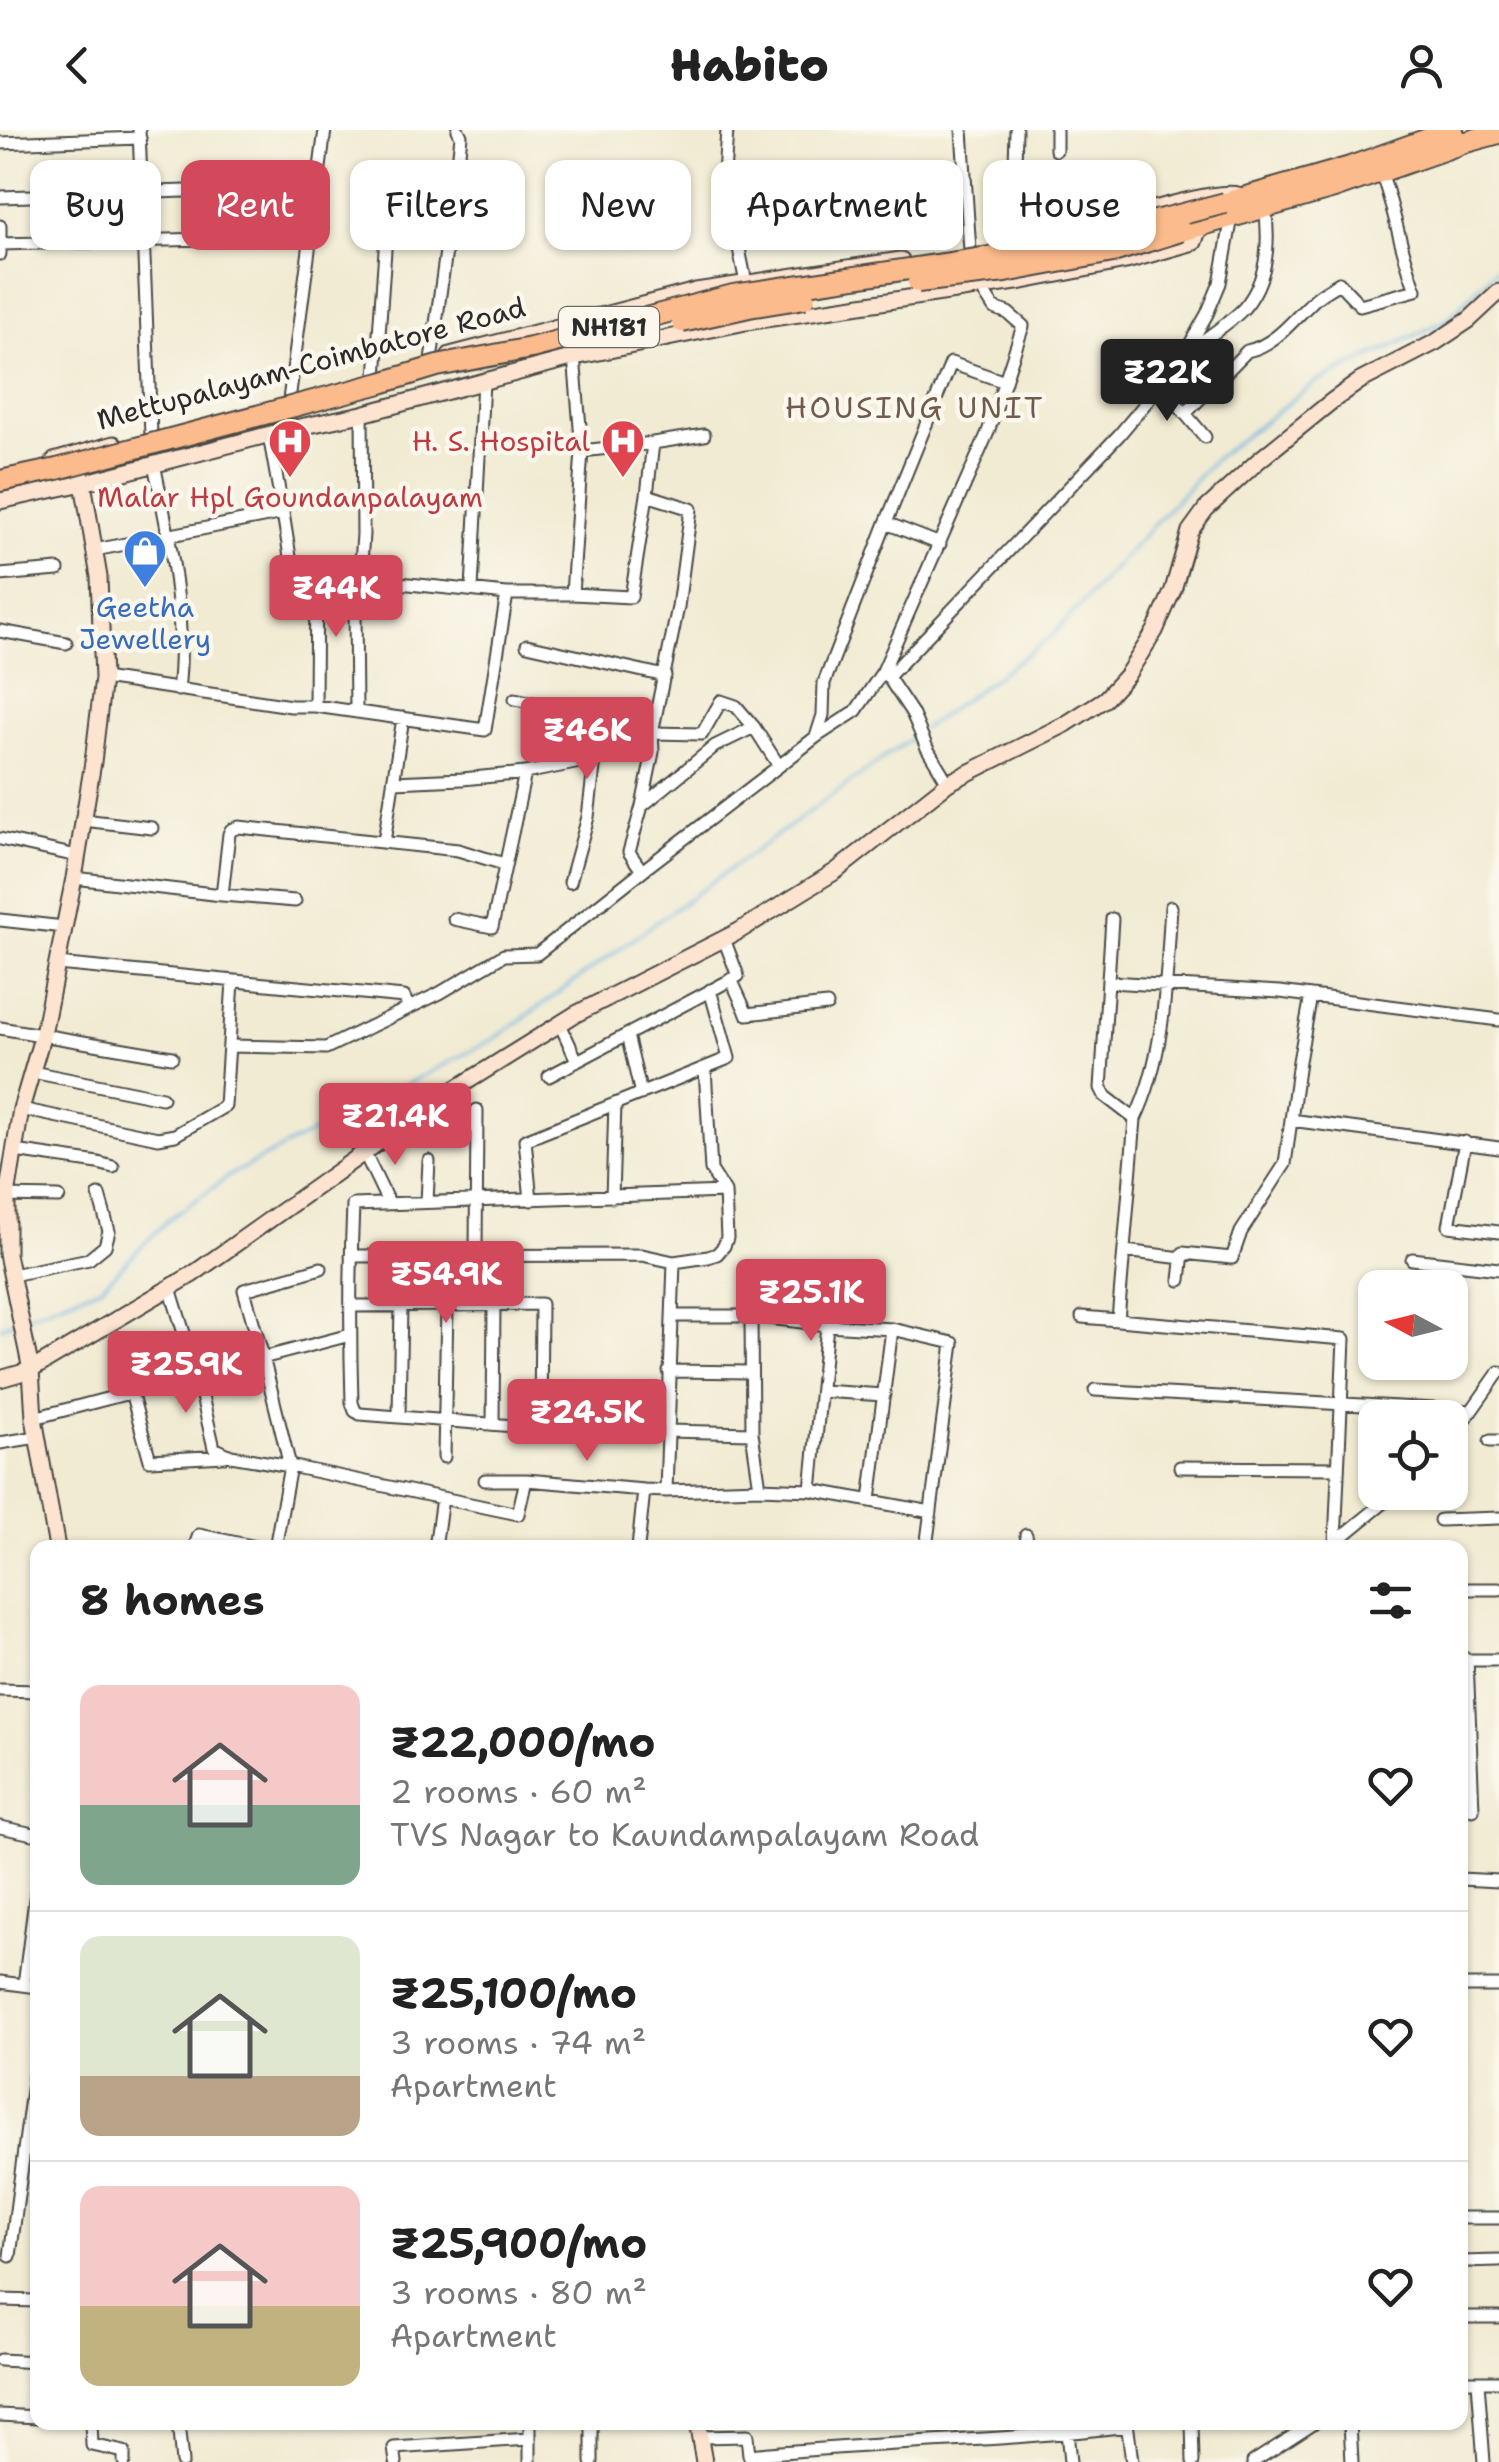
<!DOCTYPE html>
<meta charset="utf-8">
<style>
body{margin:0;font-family:"Shantell Sans",sans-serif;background:#f2f2f2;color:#222;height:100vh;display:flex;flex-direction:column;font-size:38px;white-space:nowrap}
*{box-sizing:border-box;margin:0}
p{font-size:32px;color:#767676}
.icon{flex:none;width:55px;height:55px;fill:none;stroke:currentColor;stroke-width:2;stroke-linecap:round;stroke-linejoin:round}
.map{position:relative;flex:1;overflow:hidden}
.details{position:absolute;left:30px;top:1410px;width:1438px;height:890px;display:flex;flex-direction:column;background:#fff;border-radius:20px;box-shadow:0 2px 8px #0004}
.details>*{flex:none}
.top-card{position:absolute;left:30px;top:30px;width:1440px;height:90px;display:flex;gap:20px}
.needle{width:65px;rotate:277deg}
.buttons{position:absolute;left:1358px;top:1140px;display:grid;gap:20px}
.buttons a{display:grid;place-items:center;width:110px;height:110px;border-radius:20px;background:#fff;box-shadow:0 2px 8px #0004;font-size:50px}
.price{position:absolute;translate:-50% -85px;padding:0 22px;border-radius:10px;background:#d1495b;color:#fff;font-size:32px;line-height:65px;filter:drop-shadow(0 2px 5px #0008)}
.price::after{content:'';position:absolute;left:50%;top:60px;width:30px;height:22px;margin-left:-15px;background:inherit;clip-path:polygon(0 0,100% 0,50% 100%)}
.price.current{background:#222;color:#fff}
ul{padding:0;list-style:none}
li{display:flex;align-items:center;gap:30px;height:250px;padding:0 50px}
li+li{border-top:2px solid #e0e0e0}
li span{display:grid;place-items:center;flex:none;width:280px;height:200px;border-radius:20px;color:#555}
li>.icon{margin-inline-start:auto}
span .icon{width:120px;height:120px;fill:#fffc;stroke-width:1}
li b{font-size:42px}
h2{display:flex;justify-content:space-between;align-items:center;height:120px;padding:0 50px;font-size:42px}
.chip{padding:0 35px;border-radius:20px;background:#fff;box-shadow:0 2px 8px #0004;font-size:35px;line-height:90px}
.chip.current{background:#d1495b;color:#fff}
header{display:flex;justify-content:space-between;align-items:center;height:130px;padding:0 50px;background:#fff;font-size:45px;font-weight:800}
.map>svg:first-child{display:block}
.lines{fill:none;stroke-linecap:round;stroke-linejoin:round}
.stream{stroke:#69b4e2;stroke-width:2.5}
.street-casing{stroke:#494844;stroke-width:15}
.secondary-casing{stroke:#494844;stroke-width:19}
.highway-casing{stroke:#494844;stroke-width:24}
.street{stroke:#fff;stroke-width:11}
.secondary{stroke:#fde4d1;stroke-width:15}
.highway{stroke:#fbbb8c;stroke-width:20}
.highway-bridge-casing{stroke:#494844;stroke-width:24;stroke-linecap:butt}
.highway-bridge{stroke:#fbbb8c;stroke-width:20}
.labels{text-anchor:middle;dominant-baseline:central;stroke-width:9;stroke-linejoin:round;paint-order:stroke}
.shield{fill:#fbf7ec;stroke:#696865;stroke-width:2.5}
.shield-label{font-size:25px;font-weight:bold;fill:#2b2b2b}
.street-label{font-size:28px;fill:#2b2b2b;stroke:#fbf7ec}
.health-label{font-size:28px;fill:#be3a42;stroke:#fbf7ec;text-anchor:end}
.shop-label{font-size:28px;fill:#366cbe;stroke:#fbf7ec}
.neighbourhood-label{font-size:30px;letter-spacing:2.5px;fill:#705b4f;stroke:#fbf7ec}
</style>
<header><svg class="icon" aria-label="back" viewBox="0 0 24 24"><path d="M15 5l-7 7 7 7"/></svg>Habito<svg class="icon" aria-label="person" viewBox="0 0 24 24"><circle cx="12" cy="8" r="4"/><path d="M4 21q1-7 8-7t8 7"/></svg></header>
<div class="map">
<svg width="1499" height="2332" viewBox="0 0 1499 2332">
<rect width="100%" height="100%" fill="#fbf7ec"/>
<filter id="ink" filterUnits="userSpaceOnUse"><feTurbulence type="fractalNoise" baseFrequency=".01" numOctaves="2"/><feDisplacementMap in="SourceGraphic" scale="20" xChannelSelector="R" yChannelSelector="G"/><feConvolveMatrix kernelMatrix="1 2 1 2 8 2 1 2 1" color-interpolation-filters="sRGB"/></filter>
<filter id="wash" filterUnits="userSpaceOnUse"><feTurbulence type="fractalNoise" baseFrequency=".0048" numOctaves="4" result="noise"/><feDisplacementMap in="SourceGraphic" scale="40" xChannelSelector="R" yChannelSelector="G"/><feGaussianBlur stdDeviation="2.25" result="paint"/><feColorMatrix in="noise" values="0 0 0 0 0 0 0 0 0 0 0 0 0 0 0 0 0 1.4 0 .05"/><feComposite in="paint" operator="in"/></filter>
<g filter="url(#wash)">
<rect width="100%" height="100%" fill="#f1ebd3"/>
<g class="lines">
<path class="stream" d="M923 599 1051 507 1213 330 1315 253 1447 190 1499 137
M25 1187 102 1156 168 1090 232 1044 496 908 917 604
M0 1197 13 1192"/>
</g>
</g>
<g filter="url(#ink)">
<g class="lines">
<g class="street-casing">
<path id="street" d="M139 0 151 305
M727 0 724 45 746 153
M962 0 970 121
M1016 0 1015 36 1022 115
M0 13 140 8
M1056 20V0
M0 67 186 61
M0 96V124
M0 114 250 108 311 102
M572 202 582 321 572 464 631 467 647 365
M1194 206 1199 214C1214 202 1232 191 1244 178 1268 150 1270 112 1265 77
M431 230 457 41 461 6 458 0
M376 247 387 92
M1161 255 1205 307
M289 270 325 0
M362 284 363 404 360 449 507 464H572
M1185 284 1247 221C1275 215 1292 191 1312 172 1319 164 1330 159 1339 153L1360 175 1416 160C1401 122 1395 81 1381 42
M269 305 283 383
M653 313 704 305
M582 321 653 313 647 365 691 379 678 477 652 603 653 622 642 676
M154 334C169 406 187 487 178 560
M886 393 951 233 1005 252
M95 420 283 383 291 433
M0 445 58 440
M472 459 483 251
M316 482 355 481 356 582
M0 501 66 513
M527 515 665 546
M883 541 888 547 1119 305 1180 232 1207 184 1220 153 1232 87
M888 547 912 583 927 618 948 653
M103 548 291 576H315L485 600 507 464
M515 569 607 589
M315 576 316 443
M816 607 823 585 824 553 886 393 940 414
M394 652 462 649 525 643 595 629 607 589 652 603 702 604 721 571 736 576 754 597
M83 690 152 698
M0 709 77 726
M384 712 403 588
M642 741 779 636
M74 748 222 765 229 704 231 700 239 697 458 720 504 734
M570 752 588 687 595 629
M222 765 295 771
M454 789 492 797 525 643
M1112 789 1101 958 1105 966 1135 989
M0 790 64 797
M57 834 404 867 409 878
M731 849 747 884 827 875
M1109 852 1280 862 1499 890
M560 894 577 931
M0 898 172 927
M627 905 641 964
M229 916 326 918 440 863 504 825 537 824 642 741 629 722 642 676 715 616 754 597 779 636 816 607 856 581 883 541 988 302 1023 196 1008 183 994 178 980 156
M32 942 162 968
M549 946 738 846 724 809
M21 979 158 1008 175 1005 225 976 233 851
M1291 990 1299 931 1311 866
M1465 1012 1449 1096 1499 1102
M15 1021 98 1033 113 1037
M364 1022 388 1072
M0 1066 59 1067
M612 1067 615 974
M531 1070 525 1010 729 928 710 860
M427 1072 429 1031
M1125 1121 1182 1128
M476 1125 477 980
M351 1126 642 1125 674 1132 666 1361 644 1360 638 1418
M1412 1129 1499 1139
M674 1132 708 1127 717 1124 724 1116 727 1108 725 1062 711 1040 705 938
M321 1138 244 1160 263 1227 290 1336 518 1384 526 1350
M12 1145 89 1129 105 1116 109 1101 99 1065
M1180 1150 1183 1123 1232 1128 1241 1102 1285 1034 1291 990 1499 1018
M170 1158 197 1245 214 1318 231 1326 290 1336 275 1418
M351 1176 541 1174 540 1298 360 1284 355 1281 352 1273C350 1207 350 1141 353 1075L725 1062
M672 1186H751L827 1195 892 1199 953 1213 926 1418
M751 1186 752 1303 760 1358
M1082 1187 1344 1209 1335 1413
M1118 1190 1135 989C1166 924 1166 848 1171 777
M669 1241 751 1242
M1095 1260 1471 1281
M821 1261 884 1265
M131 1262 150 1330 225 1326
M399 1286 401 1175
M34 1288 350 1205
M493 1294 494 1175
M668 1301 752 1303
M1450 1311 1499 1242
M1490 1311H1499
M0 1313 37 1307
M444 1327 447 1175
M1180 1337 1338 1338
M485 1350H526L644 1360
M811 1360 827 1195
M666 1361 760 1358 811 1360 931 1382
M870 1370 892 1199
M1440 1390 1499 1388
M1026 1405 1029 1418
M1332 1415 1397 1362
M194 1418 199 1405 261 1418
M435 1418 442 1368
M1460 1459H1499
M1467 1529 1473 1680
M1463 1530H1499
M0 1560 38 1561
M0 1697 38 1705
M1460 1749 1499 1751
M0 1852 38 1857
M24 1855 38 1746
M1460 1856H1499
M1460 2088H1499
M10 2126 38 1915
M1460 2132 1499 2131
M0 2170 38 2171
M1460 2187H1499
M0 2230 38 2232
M1460 2251H1499
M1478 2252 1484 2332
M0 2285 38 2287
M91 2292 92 2315 124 2322V2332
M178 2292 182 2332
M530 2292V2332
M592 2292V2332
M1066 2292 1070 2332
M1127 2292 1132 2332
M1192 2292 1193 2332
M1350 2292 1352 2332
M700 2307 747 2306 749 2325C875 2312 1002 2312 1127 2296
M396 2332 394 2318 529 2309
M1253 2332 1315 2292"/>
</g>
<g class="secondary-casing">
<path id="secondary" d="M1077 101C1107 93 1214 58 1238 65
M450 225 696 161 901 130
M54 331 114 314
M0 371 83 353 290 299 362 284 575 227 746 192 1023 151 1126 131 1194 112 1200 95
M0 1249 31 1240 193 1144 444 966 574 885 739 801 836 741 948 653 1066 594 1105 569 1127 545 1155 501 1173 460 1190 401 1206 379 1258 331 1332 271 1360 251 1436 212 1469 190 1499 162
M57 1418 34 1288 31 1240 7 1124V1066L21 979 43 904 74 748 93 632 103 548 99 447 82 347
M697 2292 704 2332"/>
</g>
<g class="highway-casing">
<path id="highway" d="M1225 73 1350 37 1453 0
M1181 101 1334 58 1466 12 1499 3"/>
</g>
<use href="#street" class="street"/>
<use href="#secondary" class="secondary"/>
<use href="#highway" class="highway"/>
<g class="highway-bridge-casing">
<path id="highway-bridge" d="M918 152 1005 142 1113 122 1181 101
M682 192 749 177 805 168
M0 351 57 339 381 253 437 236 531 218 733 165 1051 118 1225 73"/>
</g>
<use href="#highway-bridge" class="highway-bridge"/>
</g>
</g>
<defs>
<g id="hospital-pin" transform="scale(2.25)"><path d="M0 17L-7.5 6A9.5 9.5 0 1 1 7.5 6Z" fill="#e0444e" stroke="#fbf7ec"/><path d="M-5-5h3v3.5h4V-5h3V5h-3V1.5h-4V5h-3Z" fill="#fff"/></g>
<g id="shop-pin" transform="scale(2.25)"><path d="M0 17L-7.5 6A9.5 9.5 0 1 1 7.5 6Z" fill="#3f7fe0" stroke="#fbf7ec"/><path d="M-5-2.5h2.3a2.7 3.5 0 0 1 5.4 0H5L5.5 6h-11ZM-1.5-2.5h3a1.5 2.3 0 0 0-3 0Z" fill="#fff"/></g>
</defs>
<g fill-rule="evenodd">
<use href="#hospital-pin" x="290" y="311"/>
<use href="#hospital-pin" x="623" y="311"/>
<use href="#shop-pin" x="145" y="421"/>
</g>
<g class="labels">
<rect class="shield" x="559" y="177" width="100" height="40" rx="8"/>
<g class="shield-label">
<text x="609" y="197">NH181</text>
</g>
<g class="street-label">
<text transform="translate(311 233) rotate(-15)">Mettupalayam-Coimbatore Road</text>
</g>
<g class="health-label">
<text x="590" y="311">H. S. Hospital</text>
<text x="290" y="367" text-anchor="middle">Malar Hpl Goundanpalayam</text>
</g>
<g class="shop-label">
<text x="145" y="477">Geetha<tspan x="145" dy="32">Jewellery</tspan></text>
</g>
<g class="neighbourhood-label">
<text x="915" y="277">HOUSING UNIT</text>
</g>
</g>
</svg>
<div class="buttons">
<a><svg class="needle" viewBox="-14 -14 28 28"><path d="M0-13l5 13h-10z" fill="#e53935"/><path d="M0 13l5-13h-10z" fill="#767676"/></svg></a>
<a><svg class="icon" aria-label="locate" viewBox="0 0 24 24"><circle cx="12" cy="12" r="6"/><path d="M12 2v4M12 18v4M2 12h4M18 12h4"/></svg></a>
</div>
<b class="price current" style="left:1167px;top:294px">₹22K</b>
<b class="price" style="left:336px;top:510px">₹44K</b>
<b class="price" style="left:587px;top:652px">₹46K</b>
<b class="price" style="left:395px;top:1038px">₹21.4K</b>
<b class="price" style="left:446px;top:1196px">₹54.9K</b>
<b class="price" style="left:811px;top:1214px">₹25.1K</b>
<b class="price" style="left:186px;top:1286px">₹25.9K</b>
<b class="price" style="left:587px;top:1334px">₹24.5K</b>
<div class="top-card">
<a class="chip">Buy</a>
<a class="chip current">Rent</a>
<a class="chip">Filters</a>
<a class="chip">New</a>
<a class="chip">Apartment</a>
<a class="chip">House</a>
</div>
<section class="details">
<h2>8 homes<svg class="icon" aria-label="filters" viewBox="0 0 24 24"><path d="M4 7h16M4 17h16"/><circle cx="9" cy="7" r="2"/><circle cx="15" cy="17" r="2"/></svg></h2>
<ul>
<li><span style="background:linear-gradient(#f6c9c9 60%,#7fa58c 0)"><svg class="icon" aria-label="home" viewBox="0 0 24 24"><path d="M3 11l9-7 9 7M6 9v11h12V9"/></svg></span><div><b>₹22,000/mo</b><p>2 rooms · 60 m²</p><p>TVS Nagar to Kaundampalayam Road</p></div><svg class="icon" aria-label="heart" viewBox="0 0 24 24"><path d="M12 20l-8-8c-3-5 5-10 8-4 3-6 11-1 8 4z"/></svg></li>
<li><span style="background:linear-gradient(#dfe7d0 70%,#b9a48a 0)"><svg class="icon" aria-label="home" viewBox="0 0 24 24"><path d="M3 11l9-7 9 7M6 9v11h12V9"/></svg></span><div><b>₹25,100/mo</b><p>3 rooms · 74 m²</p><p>Apartment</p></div><svg class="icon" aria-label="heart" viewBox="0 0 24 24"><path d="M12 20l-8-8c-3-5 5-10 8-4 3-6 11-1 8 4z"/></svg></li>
<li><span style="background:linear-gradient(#f6c9c9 60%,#c2b280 0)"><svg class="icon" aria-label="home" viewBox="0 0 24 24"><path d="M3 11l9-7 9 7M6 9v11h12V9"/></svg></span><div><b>₹25,900/mo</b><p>3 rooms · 80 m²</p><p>Apartment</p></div><svg class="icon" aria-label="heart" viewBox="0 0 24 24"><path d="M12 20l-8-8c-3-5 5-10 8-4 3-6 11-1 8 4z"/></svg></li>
</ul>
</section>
</div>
